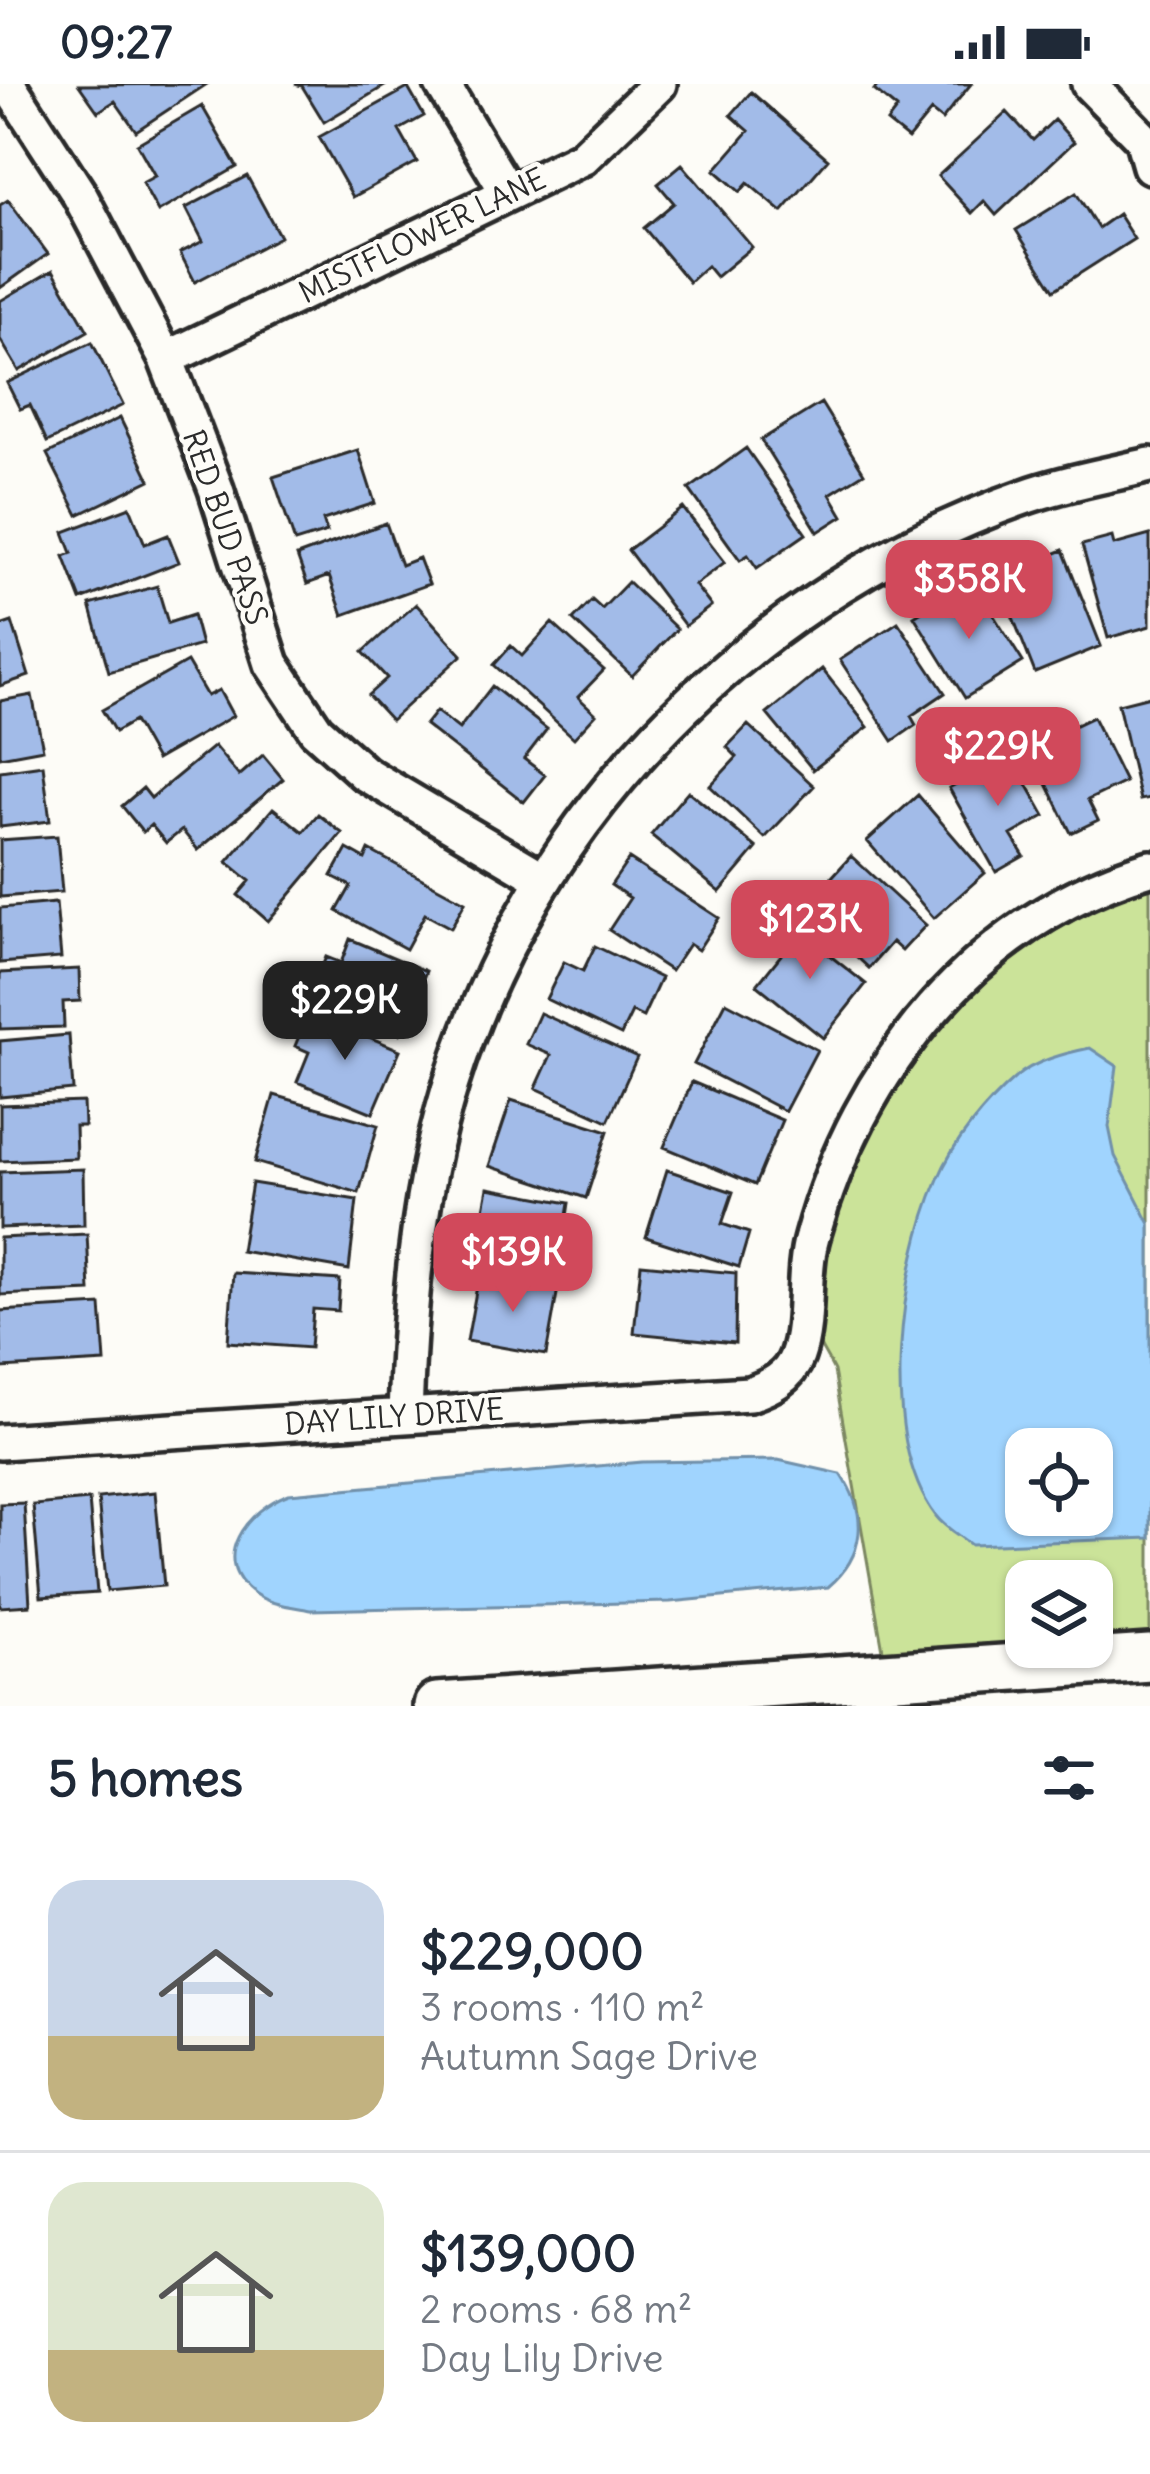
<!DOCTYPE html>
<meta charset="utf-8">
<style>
body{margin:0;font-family:Delius,sans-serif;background:#f2f2f3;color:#1f2937;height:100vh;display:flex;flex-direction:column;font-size:45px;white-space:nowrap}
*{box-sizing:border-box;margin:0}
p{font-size:39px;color:#747a83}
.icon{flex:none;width:66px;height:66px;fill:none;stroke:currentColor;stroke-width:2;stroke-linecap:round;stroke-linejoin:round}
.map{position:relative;height:1622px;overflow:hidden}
.panel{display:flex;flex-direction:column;background:#fff;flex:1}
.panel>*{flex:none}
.tools{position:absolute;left:1005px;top:1344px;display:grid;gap:24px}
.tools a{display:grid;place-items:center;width:108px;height:108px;border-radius:24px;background:#fff;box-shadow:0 3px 9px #0004;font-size:60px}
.price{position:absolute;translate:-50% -102px;padding:0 27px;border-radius:24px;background:#d1495b;color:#fff;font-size:39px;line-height:78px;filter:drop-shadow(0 3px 6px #0008)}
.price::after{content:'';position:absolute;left:50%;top:72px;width:36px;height:27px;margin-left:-18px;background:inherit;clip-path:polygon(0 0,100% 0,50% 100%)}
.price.current{background:#222;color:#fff}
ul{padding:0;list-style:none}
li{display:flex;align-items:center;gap:36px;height:300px;padding:0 48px}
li+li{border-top:3px solid #e0e1e3}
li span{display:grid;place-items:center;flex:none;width:336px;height:240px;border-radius:36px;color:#555}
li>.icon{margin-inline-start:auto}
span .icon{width:144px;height:144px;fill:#fffc;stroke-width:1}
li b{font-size:51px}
h2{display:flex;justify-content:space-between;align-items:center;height:144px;padding:0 48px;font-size:51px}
.status{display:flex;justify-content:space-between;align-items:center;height:84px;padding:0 60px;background:#fff;direction:ltr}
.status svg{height:33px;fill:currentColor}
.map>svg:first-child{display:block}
.green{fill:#cbe399;stroke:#7b8762;stroke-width:3;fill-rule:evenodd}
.water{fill:#a0d4fe;stroke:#7190aa;stroke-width:3;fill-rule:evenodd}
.building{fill:#a2bbe8;stroke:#2b2b2b;stroke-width:3}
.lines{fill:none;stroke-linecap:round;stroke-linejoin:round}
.street-casing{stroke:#2b2b2b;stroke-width:42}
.secondary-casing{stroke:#2b2b2b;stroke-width:54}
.street{stroke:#fdfcf7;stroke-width:33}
.secondary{stroke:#fdfcf7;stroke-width:45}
.labels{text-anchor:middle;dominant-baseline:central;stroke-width:9;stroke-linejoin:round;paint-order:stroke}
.street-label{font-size:30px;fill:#2b2b2b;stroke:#fdfcf7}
</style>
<div class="status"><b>09:27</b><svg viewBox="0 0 49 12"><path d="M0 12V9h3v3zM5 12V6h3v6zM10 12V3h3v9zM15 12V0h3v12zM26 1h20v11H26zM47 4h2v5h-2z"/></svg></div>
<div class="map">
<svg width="1150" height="1622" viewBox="0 0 1150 1622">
<rect width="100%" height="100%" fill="#fdfcf7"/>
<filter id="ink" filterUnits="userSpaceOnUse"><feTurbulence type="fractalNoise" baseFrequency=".00833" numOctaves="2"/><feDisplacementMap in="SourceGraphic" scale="24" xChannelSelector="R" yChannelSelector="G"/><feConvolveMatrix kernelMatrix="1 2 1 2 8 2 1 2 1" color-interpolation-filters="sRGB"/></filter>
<g filter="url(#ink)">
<path class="green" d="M1150 800V1555L1092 1559V1497H1026V1563L884 1572 834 1287C828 1274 817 1260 814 1246 807 1218 825 1158 835 1130 891 966 989 864 1150 800ZM1026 1365H1092V1431H1026Z"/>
<path class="water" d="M1090 964 1117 982 1109 1043 1115 1072 1150 1140V1454L971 1461C960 1452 944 1443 936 1432 876 1353 901 1180 938 1095 953 1059 985 1020 1015 994 1033 977 1066 969 1090 964ZM1026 1365H1092V1431H1026Z
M778 1376 841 1390C868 1430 866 1471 828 1503L670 1518 310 1526C291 1522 271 1521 255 1510 206 1476 248 1425 289 1410L642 1378Z"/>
<path class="building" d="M207 0 136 47 115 17 98 28 79 1Z
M295 0H388L324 38 302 2Z
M879 0H971L942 36 931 27 908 55 887 38 897 25 874 6Z
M408 4 424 32 399 46 417 78 353 113 319 53Z
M751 8 828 75 782 128 748 99 740 108 715 86 749 47 731 31Z
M202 22 237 83 158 128 142 99 155 92 137 60Z
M1007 28 1033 56 1054 36 1074 58 996 131 984 117 972 129 938 92Z
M682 80 752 163 716 193 707 182 689 198 644 144 674 119 658 100Z
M247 92 280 153 195 198 180 169 203 157 186 124Z
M1076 109 1098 144 1118 130 1134 155 1054 206 1016 146Z
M8 116 48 170 0 204V121Z
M53 186 88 247 19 287 0 255V217Z
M92 258 123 321 47 358 30 321 20 325 7 299Z
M821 319 864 389 830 410 843 432 818 448 761 356Z
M120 334 150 396 78 431 47 370Z
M746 364 806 450 757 484 748 471 740 476 689 405Z
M358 366 375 419 323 436 327 448 295 458 273 393Z
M130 423 145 460 168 451 179 478 81 516 64 472 72 469 64 448Z
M683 424 725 478 695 501 711 522 685 542 628 466Z
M386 439 401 481 419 474 429 500 343 531 329 492 307 500 297 472Z
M1150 451V542L1108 554 1082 461 1112 453 1114 461Z
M1063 466 1101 562 1035 589 997 493Z
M628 498 677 545 632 592 573 536 592 516 602 525Z
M157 502 168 539 193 531 201 561 109 588 90 521Z
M977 505 1023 578 965 614 914 532 944 513 949 522Z
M416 520 462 571 391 636 368 611 387 594 363 568Z
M12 538 29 592 0 602V542Z
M898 538 945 609 911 632 916 641 893 657 840 576Z
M552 539 604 586 578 613 596 630 574 654 494 581 511 562 522 572Z
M187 578 207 612 219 606 233 632 156 676 134 637 115 648 102 626Z
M822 585 868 643 813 686 767 630Z
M492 602 547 645 524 675 545 691 524 718 425 641 436 627 459 645Z
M32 611 43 665 0 673V617Z
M1150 612V714L1140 716 1118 620Z
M1093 633 1125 698 1088 716 1098 736 1071 749 1029 663Z
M748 641 814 702 765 754 710 702 737 673 727 663Z
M214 662 239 692 263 671 283 695 198 766 182 746 166 759 151 741 143 748 122 722 143 704 151 714Z
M1010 670 1045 732 1011 751 1024 772 996 788 949 704Z
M43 681 50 737 0 743V687Z
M688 707 757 764 720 808 651 751Z
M918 711 985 789 934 834 867 757Z
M273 724 303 748 318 730 342 749 268 837 238 811 250 797 227 778Z
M57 752 62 808 0 813V756Z
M347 765 365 775 369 766 465 818 451 844 425 830 406 865 337 827 351 802 332 792Z
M851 772 926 841 902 867 892 858 869 884 804 824Z
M629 775 719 834 698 866 689 860 671 887 609 846 630 814 611 801Z
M56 819 61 874 0 879V824Z
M790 840 866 900 823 954 757 901 781 871 771 863Z
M350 855 426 887 400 950 310 912 326 873 341 879Z
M595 862 661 894 643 933 632 928 621 951 546 915 564 878 583 887Z
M79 885 80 917 63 918 64 943 0 945V889Z
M726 918 817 966 785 1027 694 980Z
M309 928 400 966 373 1029 297 998 309 968 295 962Z
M540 929 637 973 608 1037 536 1004 551 971 526 960Z
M69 951 73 1006 0 1013V957Z
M692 998 782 1036 755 1101 664 1063Z
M274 1011 378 1041 359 1109 255 1078Z
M511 1016 608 1047 586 1114 489 1082Z
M83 1018 84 1042H75L76 1074 0 1077V1021Z
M83 1085 84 1141 0 1144V1088Z
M667 1086 733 1108 722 1140 749 1149 739 1183 646 1153Z
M252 1099 357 1116 349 1186 241 1167Z
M488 1104 569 1119 563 1158 574 1160 569 1190 475 1173Z
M87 1150 90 1207 0 1211V1154Z
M641 1180 736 1189 735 1259 634 1249Z
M233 1189 340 1196 338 1227 313 1225 310 1264 228 1258Z
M479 1191 558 1204 546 1271 467 1257Z
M101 1221 105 1278 2 1284 0 1227Z
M155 1408 164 1502 107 1507 98 1414Z
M89 1416 97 1509 41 1513 33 1421Z
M24 1419 30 1521 0 1523V1420Z"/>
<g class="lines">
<g class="street-casing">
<path id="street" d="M8 0 79 110 166 275 216 405 272 580 316 646 364 689 543 795
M442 0 508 109
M1089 0 1142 54 1150 82
M166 275 582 74 659 0
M405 1331C408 1249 413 1169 429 1088 489 774 728 516 1027 412 1066 398 1109 391 1150 381
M0 1358 749 1310C770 1303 789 1294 797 1272 810 1236 801 1191 812 1153 858 984 977 835 1150 784"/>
</g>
<g class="secondary-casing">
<path id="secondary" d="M437 1622 1150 1574"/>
</g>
<use href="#street" class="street"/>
<use href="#secondary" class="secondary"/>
</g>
</g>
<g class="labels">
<g class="street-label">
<text transform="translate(422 151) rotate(-26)">MISTFLOWER LANE</text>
<text transform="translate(226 443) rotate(71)">RED BUD PASS</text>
<text transform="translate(394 1332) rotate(-4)">DAY LILY DRIVE</text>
</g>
</g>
</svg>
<div class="tools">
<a><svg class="icon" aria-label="locate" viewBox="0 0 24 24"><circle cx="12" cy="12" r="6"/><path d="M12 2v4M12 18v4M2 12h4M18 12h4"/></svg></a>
<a><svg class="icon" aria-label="layers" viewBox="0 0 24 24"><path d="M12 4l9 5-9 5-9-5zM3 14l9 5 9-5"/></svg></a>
</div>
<b class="price" style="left:969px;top:558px">$358K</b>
<b class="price" style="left:998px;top:725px">$229K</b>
<b class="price" style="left:810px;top:898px">$123K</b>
<b class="price current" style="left:345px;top:979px">$229K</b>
<b class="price" style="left:513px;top:1231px">$139K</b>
</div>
<section class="panel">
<h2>5 homes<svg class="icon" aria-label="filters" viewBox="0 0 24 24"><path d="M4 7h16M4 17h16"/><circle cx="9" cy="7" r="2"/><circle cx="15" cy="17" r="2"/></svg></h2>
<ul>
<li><span style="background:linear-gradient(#c9d6e8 65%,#c2b280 0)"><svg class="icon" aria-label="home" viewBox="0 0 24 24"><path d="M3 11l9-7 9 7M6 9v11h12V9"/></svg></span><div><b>$229,000</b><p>3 rooms · 110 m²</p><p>Autumn Sage Drive</p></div></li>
<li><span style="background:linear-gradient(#dfe7d0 70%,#c2b280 0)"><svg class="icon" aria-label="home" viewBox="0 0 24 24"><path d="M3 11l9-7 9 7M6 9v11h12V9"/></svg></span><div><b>$139,000</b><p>2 rooms · 68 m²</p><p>Day Lily Drive</p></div></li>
</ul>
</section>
